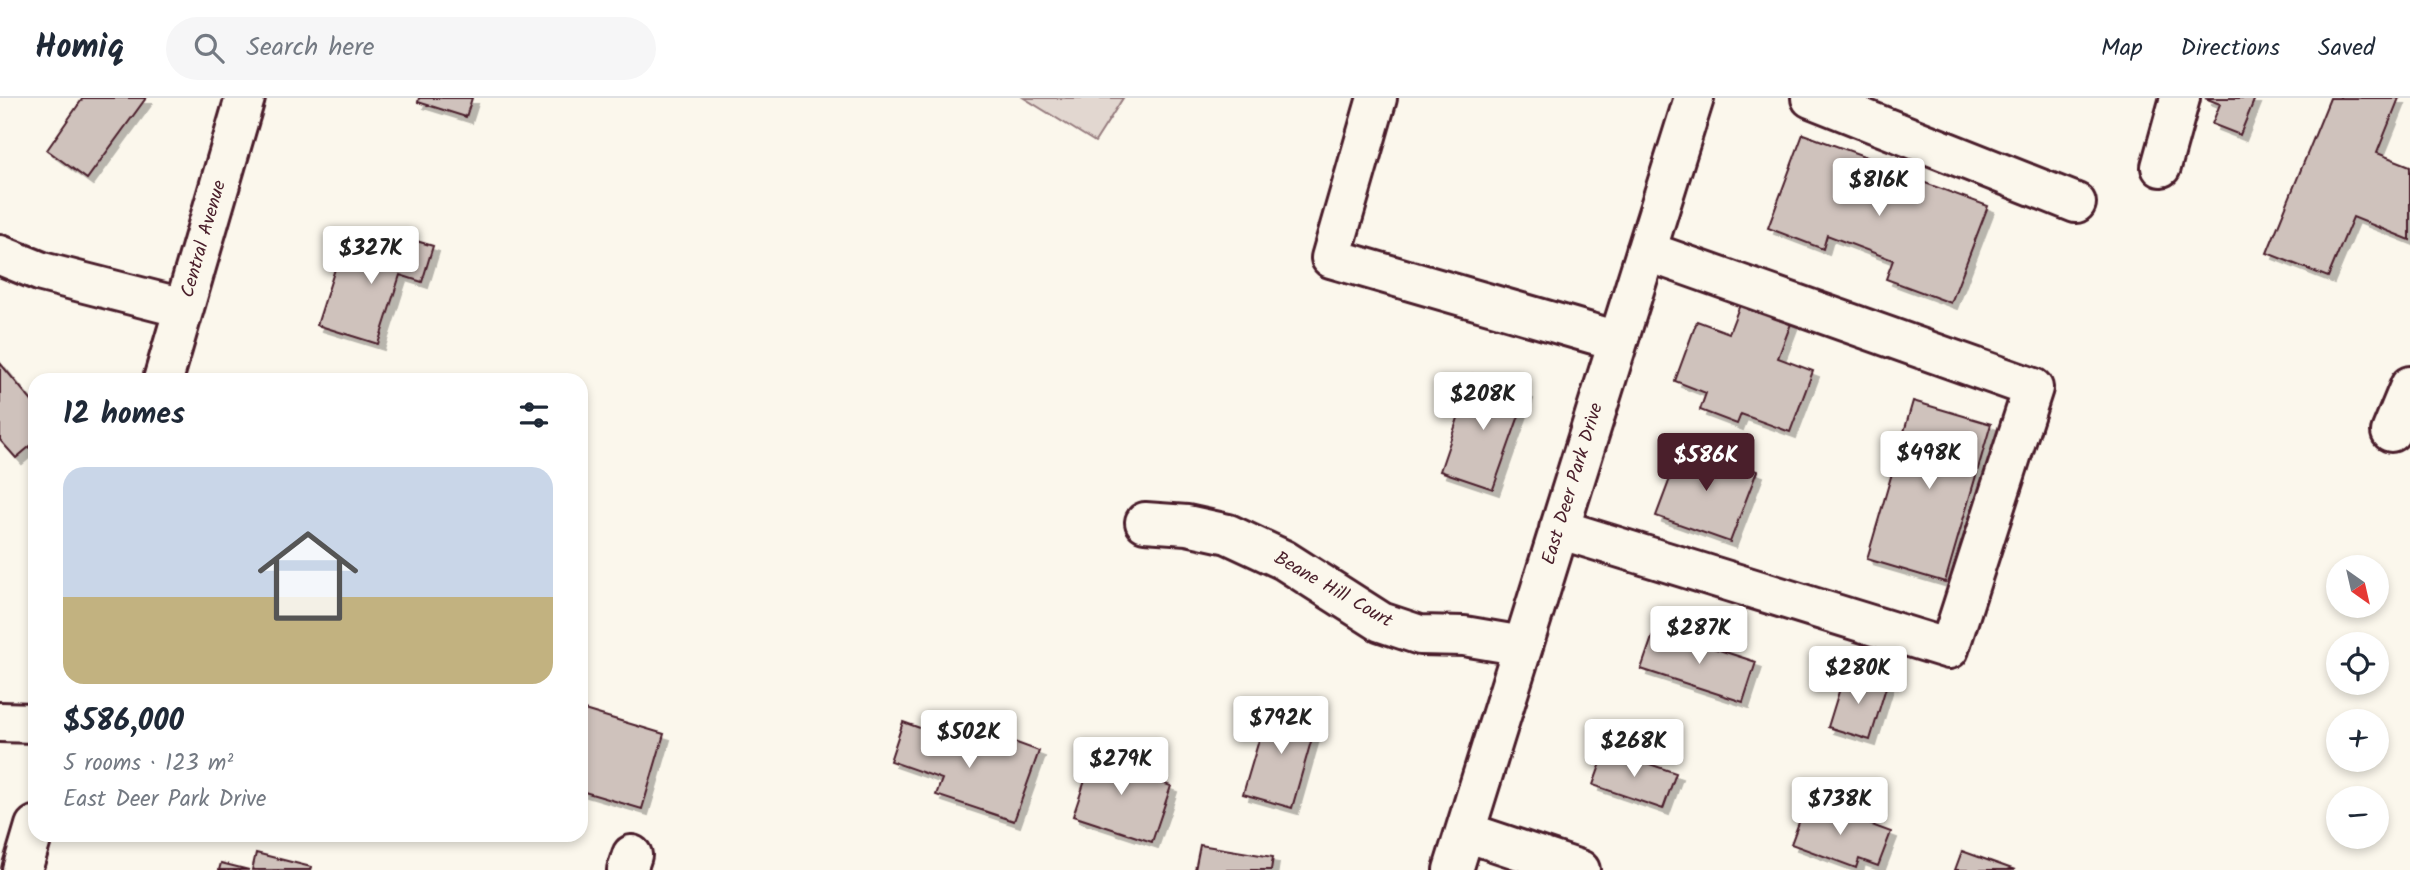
<!DOCTYPE html>
<meta charset="utf-8">
<style>
body{margin:0;font-family:Kalam,sans-serif;background:#f6f6f7;color:#1f2937;height:100vh;display:flex;flex-direction:column;font-size:26px;white-space:nowrap}
*{box-sizing:border-box;margin:0}
p{font-size:23px;color:#747a83}
.icon{flex:none;width:38px;height:38px;fill:none;stroke:currentColor;stroke-width:2;stroke-linecap:round;stroke-linejoin:round}
.map{position:relative;flex:1;overflow:hidden}
.side{position:absolute;left:28px;top:275px;width:560px;height:469px;display:flex;flex-direction:column;background:#fff;border-radius:21px;box-shadow:0 4px 10px #0003}
.side>*{flex:none}
.needle{width:46px;rotate:146deg}
.buttons{position:absolute;left:2326px;top:457px;display:grid;gap:14px}
.buttons a{display:grid;place-items:center;width:63px;height:63px;border-radius:50%;background:#fff;box-shadow:0 4px 10px #0003;font-size:35px}
.price{position:absolute;translate:-50% -60px;padding:0 16px;border-radius:7px;background:#fff;color:#222;font-size:23px;line-height:46px;filter:drop-shadow(0 2px 4px #0008)}
.price::after{content:'';position:absolute;left:50%;top:42px;width:21px;height:16px;margin-left:-10px;background:inherit;clip-path:polygon(0 0,100% 0,50% 100%)}
.price.active{background:#4a1f2b;color:#fff}
ul{padding:0;list-style:none}
li{display:grid;align-content:center;gap:14px;height:371px;padding:0 35px}
li+li{border-top:2px solid #e0e1e3}
li span{display:grid;place-items:center;height:217px;border-radius:21px;color:#555}
li>.icon{margin-inline-start:auto}
span .icon{width:126px;height:126px;fill:#fffc;stroke-width:1}
li b{font-size:30px}
h2{display:flex;justify-content:space-between;align-items:center;height:84px;padding:0 35px;font-size:30px}
header{display:flex;align-items:center;gap:42px;box-sizing:border-box;height:98px;padding:0 35px;background:#fff;border-bottom:2px solid #e0e1e3}
header strong{font-size:33px}
nav{display:flex;gap:38px;margin-inline-start:auto;font-size:24px}
.search{width:490px;height:63px;background:#f6f6f7;display:flex;align-items:center;gap:18px;box-sizing:border-box;padding:0 24px;border-radius:38px;color:#747a83;font-size:26px}
.map>svg:first-child{display:block}
.green{fill:#e2d7d0;stroke:#967b7e;stroke-width:2}
.building{fill:#cfc2bc;stroke:#4a1f2b;stroke-width:2;filter:url(#shadow)}
.lines{fill:none;stroke-linecap:round;stroke-linejoin:round}
.minor-casing{stroke:#4a1f2b;stroke-width:44}
.minor{stroke:#fbf7ec;stroke-width:38}
.labels{text-anchor:middle;dominant-baseline:central;stroke-width:7;stroke-linejoin:round;paint-order:stroke}
.street-label{font-size:19px;fill:#4a1f2b;stroke:#fbf7ec}
</style>
<header>
<strong>Homiq</strong>
<div class="search"><svg class="icon" aria-label="search" viewBox="0 0 24 24"><circle cx="10" cy="10" r="6"/><path d="M15 15l6 6"/></svg>Search here</div>
<nav><a>Map</a><a>Directions</a><a>Saved</a></nav>
</header>
<div class="map">
<svg width="2410" height="772" viewBox="0 0 2410 772">
<defs>
<filter id="shadow"><feDropShadow dx="6" dy="6" stdDeviation="0" flood-color="#0004"/></filter>
</defs>
<rect width="100%" height="100%" fill="#fbf7ec"/>
<filter id="ink" filterUnits="userSpaceOnUse"><feTurbulence type="fractalNoise" baseFrequency=".0143" numOctaves="2"/><feDisplacementMap in="SourceGraphic" scale="14" xChannelSelector="R" yChannelSelector="G"/><feConvolveMatrix kernelMatrix="1 2 1 2 8 2 1 2 1" color-interpolation-filters="sRGB"/></filter>
<g filter="url(#ink)">
<path class="green" d="M1024 0H1123L1095 44Z"/>
<path class="building" d="M83 0H146L87 81 47 52Z
M419 0H472L466 19 418 4Z
M2205 0H2255L2240 37 2212 26 2220 6Z
M2330 0H2399L2377 55 2410 68V142L2353 119 2328 179 2267 155Z
M1803 36 1867 59 1858 81 1913 102 1920 83 1988 108 1951 205 1886 181 1893 162 1827 137 1823 151 1768 130Z
M380 132 433 148 422 184 400 177 378 246 317 227 341 152 371 161Z
M1741 204 1792 223 1778 260 1813 273 1790 334 1741 316 1737 326 1700 312 1706 295 1675 283 1697 223 1729 235Z
M0 265 35 307V344L16 360 0 342Z
M1473 276 1527 295 1493 391 1440 373Z
M1913 303 1991 326 1945 484 1867 461Z
M1683 346 1757 373 1730 444 1656 418Z
M1655 531 1756 564 1743 604 1641 571Z
M1845 574 1887 586 1870 642 1828 629Z
M1270 605 1318 619 1292 710 1243 696Z
M581 611 664 636 642 711 581 693Z
M903 624 999 658 1006 641 1039 653 1014 723 936 697 942 681 890 663Z
M1096 650 1131 662 1127 673 1171 688 1152 744 1073 718Z
M1606 651 1676 675 1663 711 1593 687Z
M1807 703 1891 734 1878 768 1859 761 1856 770 1791 746Z
M1200 747 1273 759 1271 772H1195Z
M1962 753 2015 772H1955Z
M256 755 311 769 310 772H252Z
M221 765 249 772H219Z"/>
<g class="lines">
<g class="minor-casing">
<path id="minor" d="M1377 0 1331 160 1618 243
M1811 0 2076 105
M2161 69 2180 0
M0 157 42 174 183 210
M163 282 245 0
M2391 334 2410 288
M1145 424 1187 427 1228 436 1284 462 1381 524 1420 537 1464 538 1523 548
M1559 431 1949 551 2033 290 1646 153
M0 624 35 625
M1466 734 1580 772
M22 772 35 728
M627 772 632 757
M1453 772 1694 0"/>
</g>
<use href="#minor" class="minor"/>
</g>
</g>
<g class="labels">
<g class="street-label">
<text transform="translate(204 141) rotate(-74)">Central Avenue</text>
<text transform="translate(1573 386) rotate(-73)">East Deer Park Drive</text>
<text transform="translate(1333 492) rotate(30)">Beane Hill Court</text>
</g>
</g>
</svg>
<div class="buttons">
<a><svg class="needle" viewBox="-14 -14 28 28"><path d="M0-13l5 13h-10z" fill="#e53935"/><path d="M0 13l5-13h-10z" fill="#747a83"/></svg></a>
<a><svg class="icon" aria-label="locate" viewBox="0 0 24 24"><circle cx="12" cy="12" r="6"/><path d="M12 2v4M12 18v4M2 12h4M18 12h4"/></svg></a>
<a>+</a>
<a>−</a>
</div>
<b class="price" style="left:1879px;top:120px">$816K</b>
<b class="price" style="left:371px;top:188px">$327K</b>
<b class="price" style="left:1483px;top:334px">$208K</b>
<b class="price" style="left:1929px;top:393px">$498K</b>
<b class="price active" style="left:1706px;top:395px">$586K</b>
<b class="price" style="left:1699px;top:568px">$287K</b>
<b class="price" style="left:1858px;top:608px">$280K</b>
<b class="price" style="left:1281px;top:658px">$792K</b>
<b class="price" style="left:969px;top:672px">$502K</b>
<b class="price" style="left:1634px;top:681px">$268K</b>
<b class="price" style="left:1121px;top:699px">$279K</b>
<b class="price" style="left:1840px;top:739px">$738K</b>
<section class="side">
<h2>12 homes<svg class="icon" aria-label="filters" viewBox="0 0 24 24"><path d="M4 7h16M4 17h16"/><circle cx="9" cy="7" r="2"/><circle cx="15" cy="17" r="2"/></svg></h2>
<ul>
<li><span style="background:linear-gradient(#c9d6e8 60%,#c2b280 0)"><svg class="icon" aria-label="home" viewBox="0 0 24 24"><path d="M3 11l9-7 9 7M6 9v11h12V9"/></svg></span><div><b>$586,000</b><p>5 rooms · 123 m²</p><p>East Deer Park Drive</p></div></li>
</ul>
</section>
</div>
